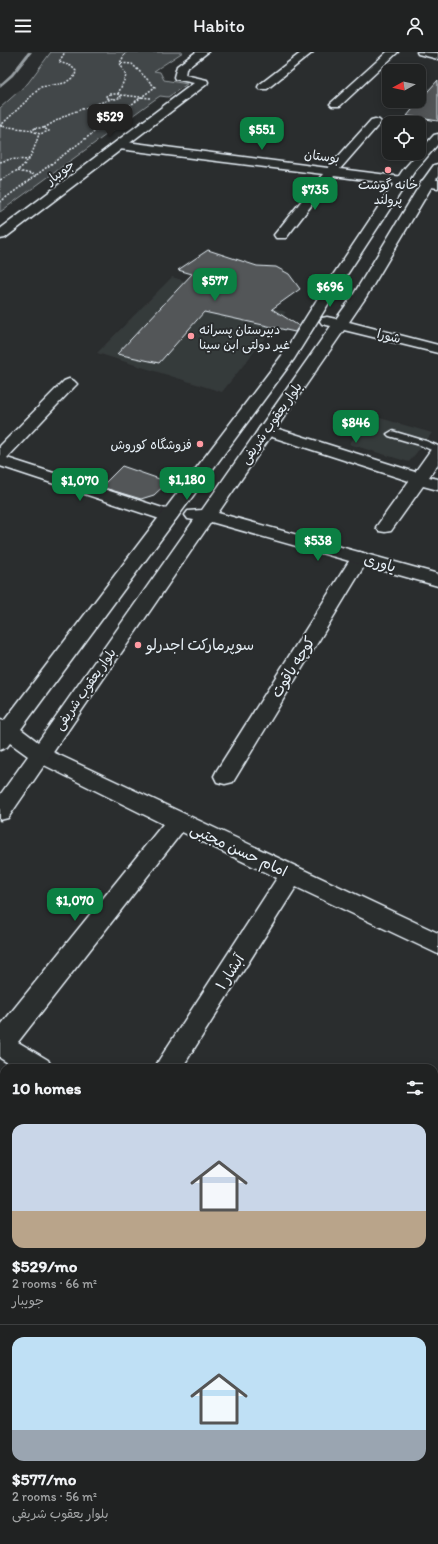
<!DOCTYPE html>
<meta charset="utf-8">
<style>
body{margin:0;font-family:Itim,"Playpen Sans Arabic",sans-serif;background:#282a2a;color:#f1f3f6;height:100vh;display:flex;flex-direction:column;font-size:15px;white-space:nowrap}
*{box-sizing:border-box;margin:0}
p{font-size:13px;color:#a2a4a5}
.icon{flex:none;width:22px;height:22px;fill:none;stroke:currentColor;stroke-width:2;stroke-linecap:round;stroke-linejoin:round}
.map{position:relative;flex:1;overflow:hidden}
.panel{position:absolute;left:0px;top:1012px;width:438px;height:480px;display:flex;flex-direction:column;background:#202222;border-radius:12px 12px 0 0;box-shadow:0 2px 10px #0003,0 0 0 1px #3d3f40}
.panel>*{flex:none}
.needle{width:26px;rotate:262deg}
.buttons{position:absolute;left:382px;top:12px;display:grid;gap:8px}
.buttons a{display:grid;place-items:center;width:44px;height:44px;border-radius:8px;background:#202222;box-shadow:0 2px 10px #0003,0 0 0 1px #3d3f40;font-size:20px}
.price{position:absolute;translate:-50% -34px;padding:0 9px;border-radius:8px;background:#0b8043;color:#fff;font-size:13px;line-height:26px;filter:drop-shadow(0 1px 2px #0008)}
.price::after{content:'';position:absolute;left:50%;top:24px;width:12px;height:9px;margin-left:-6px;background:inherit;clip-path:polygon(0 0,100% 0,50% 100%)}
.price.active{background:#222;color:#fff}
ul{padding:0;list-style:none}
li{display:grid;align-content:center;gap:8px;height:212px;padding:0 12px}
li+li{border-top:1px solid #3d3f40}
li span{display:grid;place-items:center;height:124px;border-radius:12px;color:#555}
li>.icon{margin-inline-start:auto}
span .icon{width:72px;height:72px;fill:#fffc;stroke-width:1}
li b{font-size:17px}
h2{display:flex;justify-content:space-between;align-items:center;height:48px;padding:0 12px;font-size:17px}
header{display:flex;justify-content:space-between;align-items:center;height:52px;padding:0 12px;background:#202222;font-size:18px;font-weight:600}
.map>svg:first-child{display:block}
.built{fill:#363a3b}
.green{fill:#424648;stroke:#959ca0}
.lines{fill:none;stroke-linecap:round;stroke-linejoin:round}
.stream{fill:#989fa3;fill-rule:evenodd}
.building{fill:#535759;stroke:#e8f1f8}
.lane-casing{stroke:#e8f1f8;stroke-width:3}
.street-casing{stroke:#e8f1f8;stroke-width:3}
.secondary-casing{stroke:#e8f1f8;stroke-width:3}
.path{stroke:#e8f1f8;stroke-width:1.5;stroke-dasharray:2 1.5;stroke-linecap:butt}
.lane{fill:#2a2d2e;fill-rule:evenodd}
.street{fill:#2a2d2e;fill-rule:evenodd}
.secondary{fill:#2a2d2e;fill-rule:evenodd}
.poi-dot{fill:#ff9aa2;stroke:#2a2d2e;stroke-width:1.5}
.labels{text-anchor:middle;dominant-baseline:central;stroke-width:4;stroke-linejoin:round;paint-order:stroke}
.far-street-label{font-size:13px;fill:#e8f1f8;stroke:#2a2d2e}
.far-poi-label{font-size:13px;fill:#e8f1f8;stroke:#2a2d2e}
.street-label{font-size:15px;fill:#e8f1f8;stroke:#2a2d2e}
.poi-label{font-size:15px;fill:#e8f1f8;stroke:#2a2d2e;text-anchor:start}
</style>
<header><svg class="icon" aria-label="menu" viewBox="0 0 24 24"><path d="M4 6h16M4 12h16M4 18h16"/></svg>Habito<svg class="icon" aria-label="person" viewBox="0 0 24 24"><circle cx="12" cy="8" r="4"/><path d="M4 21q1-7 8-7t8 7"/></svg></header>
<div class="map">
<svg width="438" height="1492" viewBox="0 0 438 1492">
<rect width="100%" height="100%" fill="#2a2d2e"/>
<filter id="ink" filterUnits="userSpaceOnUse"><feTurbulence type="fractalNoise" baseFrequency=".025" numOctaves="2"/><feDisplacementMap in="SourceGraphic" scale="8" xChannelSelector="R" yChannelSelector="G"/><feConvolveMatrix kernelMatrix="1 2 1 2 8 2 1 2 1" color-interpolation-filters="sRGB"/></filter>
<g filter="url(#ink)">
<path class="built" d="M172 225 286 260 222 340 97 301Z
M373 364 432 381 409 410 349 392Z
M0 1224 4 1227V1488H418L424 1492H0Z"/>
<path class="green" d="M51 0H183L154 19 160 20 164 28 187 32 168 45 160 44 154 48 0 160V56L28 31Z"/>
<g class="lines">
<path class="stream" d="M28 0H32L13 24 0 35V32L11 22Z"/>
</g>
<path class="building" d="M438 28V69L407 64 419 49Z
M208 198 257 214 276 215 289 222 300 237 272 257 299 274 295 280 204 260 159 311 117 302 192 222 178 218Z
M122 414 168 430 154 443 141 447 101 435Z"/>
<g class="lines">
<g class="lane-casing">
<path id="lane" d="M392 379 426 389 438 394V401L420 393 389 384 387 382Z
M4 1258V1280L0 1282V1260Z"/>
</g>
<g class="street-casing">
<path id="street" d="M387 0H398L340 54H332L330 52 332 50Z
M375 67 379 68 381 70 340 117 403 125 407 126 409 129 407 132 403 133 334 124 286 186H276L274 183 323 122 119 97 115 95 113 93 115 91 119 89 328 116 371 68Z
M427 127 438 128V136L423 134 421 131 423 128Z
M69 327 74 329 77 332 74 335 7 406 175 460 178 464 175 468 169 469 163 468 0 414V394L64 329Z
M266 373 415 420 432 396 438 395V412L429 425 438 427V438L423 434 391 479 385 480 379 479 376 475 409 429 260 381 258 378 260 375Z
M360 500 366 502 369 506 233 730 225 732 217 730 214 724 217 718 351 506 354 502Z
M40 694 438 881V902L296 835 182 1016H155L159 1008 277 826 182 780 18 990 48 1008 52 1016H16L0 1006V974L163 772 32 707 29 702 32 697Z
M438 1084V1116L434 1118V1086Z
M0 1163 4 1165V1194L0 1192Z
M434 1225 438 1227V1257L434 1255Z
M434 1416 438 1417V1451L434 1450Z"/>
</g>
<g class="secondary-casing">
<path id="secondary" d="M196 0H208L186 17 185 23 207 28 208 30 207 32 5 186 0 187V177L194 31 175 27 174 25 177 14Z
M302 0H313L267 37H259L258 35 259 33Z
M417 0 438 1V7L418 2Z
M438 82V92L414 120 337 238 294 307 21 677 38 690 194 468 188 467 185 463 188 459 202 458 331 274 322 272 320 269 322 266 327 265 336 267 352 245 421 131 434 113 438 112V124L366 245 349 270 438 293V301L344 278 218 461 438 522V534L211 470 8 766 0 768V743L28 704 10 691 7 695 0 698V668L4 669 283 302 323 238 403 118 434 83Z"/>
</g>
<path class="path" d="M110 42H118L121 45 116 47 107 46 106 44Z
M118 42 126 24 120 11 126 0
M121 43 150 46
M0 74 41 35 65 31 75 24 76 19 71 14 59 10 65 0
M0 74 32 78
M35 76H44L49 79 40 82 32 79Z
M44 76 68 62 111 47
M0 110 11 107 30 108
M18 119 36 123
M0 128C26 115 30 110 39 82
M0 150 155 35 132 12 120 11"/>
<use href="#lane" class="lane"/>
<use href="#street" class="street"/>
<use href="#secondary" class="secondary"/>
</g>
</g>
<g class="poi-dot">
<circle cx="388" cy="118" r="4"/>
<circle cx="191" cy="284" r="4"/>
<circle cx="200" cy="392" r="4"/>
<circle cx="138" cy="593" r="4"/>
</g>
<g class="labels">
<g class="far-street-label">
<text transform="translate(322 104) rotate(7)">بوستان</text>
<text transform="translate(60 120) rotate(-37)">جویبار</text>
<text transform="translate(389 284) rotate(14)">شورا</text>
<text transform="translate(271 371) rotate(-55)">بلوار یعقوب شریفی</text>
<text transform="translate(85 637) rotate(-55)">بلوار یعقوب شریفی</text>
</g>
<g class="far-poi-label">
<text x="388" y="132">خانه گوشت<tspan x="388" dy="15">پرولند</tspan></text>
<text x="199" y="277" text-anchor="start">دبیرستان پسرانه<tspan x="199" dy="15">غیر دولتی ابن سینا</tspan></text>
<text x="192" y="392" text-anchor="end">فزوشگاه کوروش</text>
</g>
<g class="street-label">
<text transform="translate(380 511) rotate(16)">یاوری</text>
<text transform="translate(293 615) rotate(-58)">کوچه یاقوت</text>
<text transform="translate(239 798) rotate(25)">امام حسن مجتبی</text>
<text transform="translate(230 920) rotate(-57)">آبشار ۱</text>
</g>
<g class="poi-label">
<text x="146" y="593">سوپرمارکت اجدرلو</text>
</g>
</g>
</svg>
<div class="buttons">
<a><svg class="needle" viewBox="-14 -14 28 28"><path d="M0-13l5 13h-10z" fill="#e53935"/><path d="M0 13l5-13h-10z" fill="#a2a4a5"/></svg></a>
<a><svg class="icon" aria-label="locate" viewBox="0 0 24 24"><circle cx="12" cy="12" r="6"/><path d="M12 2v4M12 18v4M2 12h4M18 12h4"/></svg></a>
</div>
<b class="price active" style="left:110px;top:86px">$529</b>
<b class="price" style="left:262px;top:99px">$551</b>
<b class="price" style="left:315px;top:159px">$735</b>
<b class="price" style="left:215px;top:250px">$577</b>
<b class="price" style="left:330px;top:256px">$696</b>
<b class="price" style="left:356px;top:392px">$846</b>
<b class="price" style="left:187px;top:449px">$1,180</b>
<b class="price" style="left:80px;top:450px">$1,070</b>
<b class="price" style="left:318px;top:510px">$538</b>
<b class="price" style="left:75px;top:870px">$1,070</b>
<section class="panel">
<h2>10 homes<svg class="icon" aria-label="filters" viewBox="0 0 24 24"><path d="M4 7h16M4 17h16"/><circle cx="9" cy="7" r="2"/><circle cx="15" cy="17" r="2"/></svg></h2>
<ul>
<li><span style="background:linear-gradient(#c9d6e8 70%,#b9a48a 0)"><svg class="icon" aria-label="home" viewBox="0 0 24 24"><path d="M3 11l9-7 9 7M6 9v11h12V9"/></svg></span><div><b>$529/mo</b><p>2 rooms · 66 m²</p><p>جویبار</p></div></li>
<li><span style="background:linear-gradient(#bfe0f5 75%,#9aa5b1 0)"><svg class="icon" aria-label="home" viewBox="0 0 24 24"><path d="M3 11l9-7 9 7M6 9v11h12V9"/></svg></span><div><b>$577/mo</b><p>2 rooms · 56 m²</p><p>بلوار یعقوب شریفی</p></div></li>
</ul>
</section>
</div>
